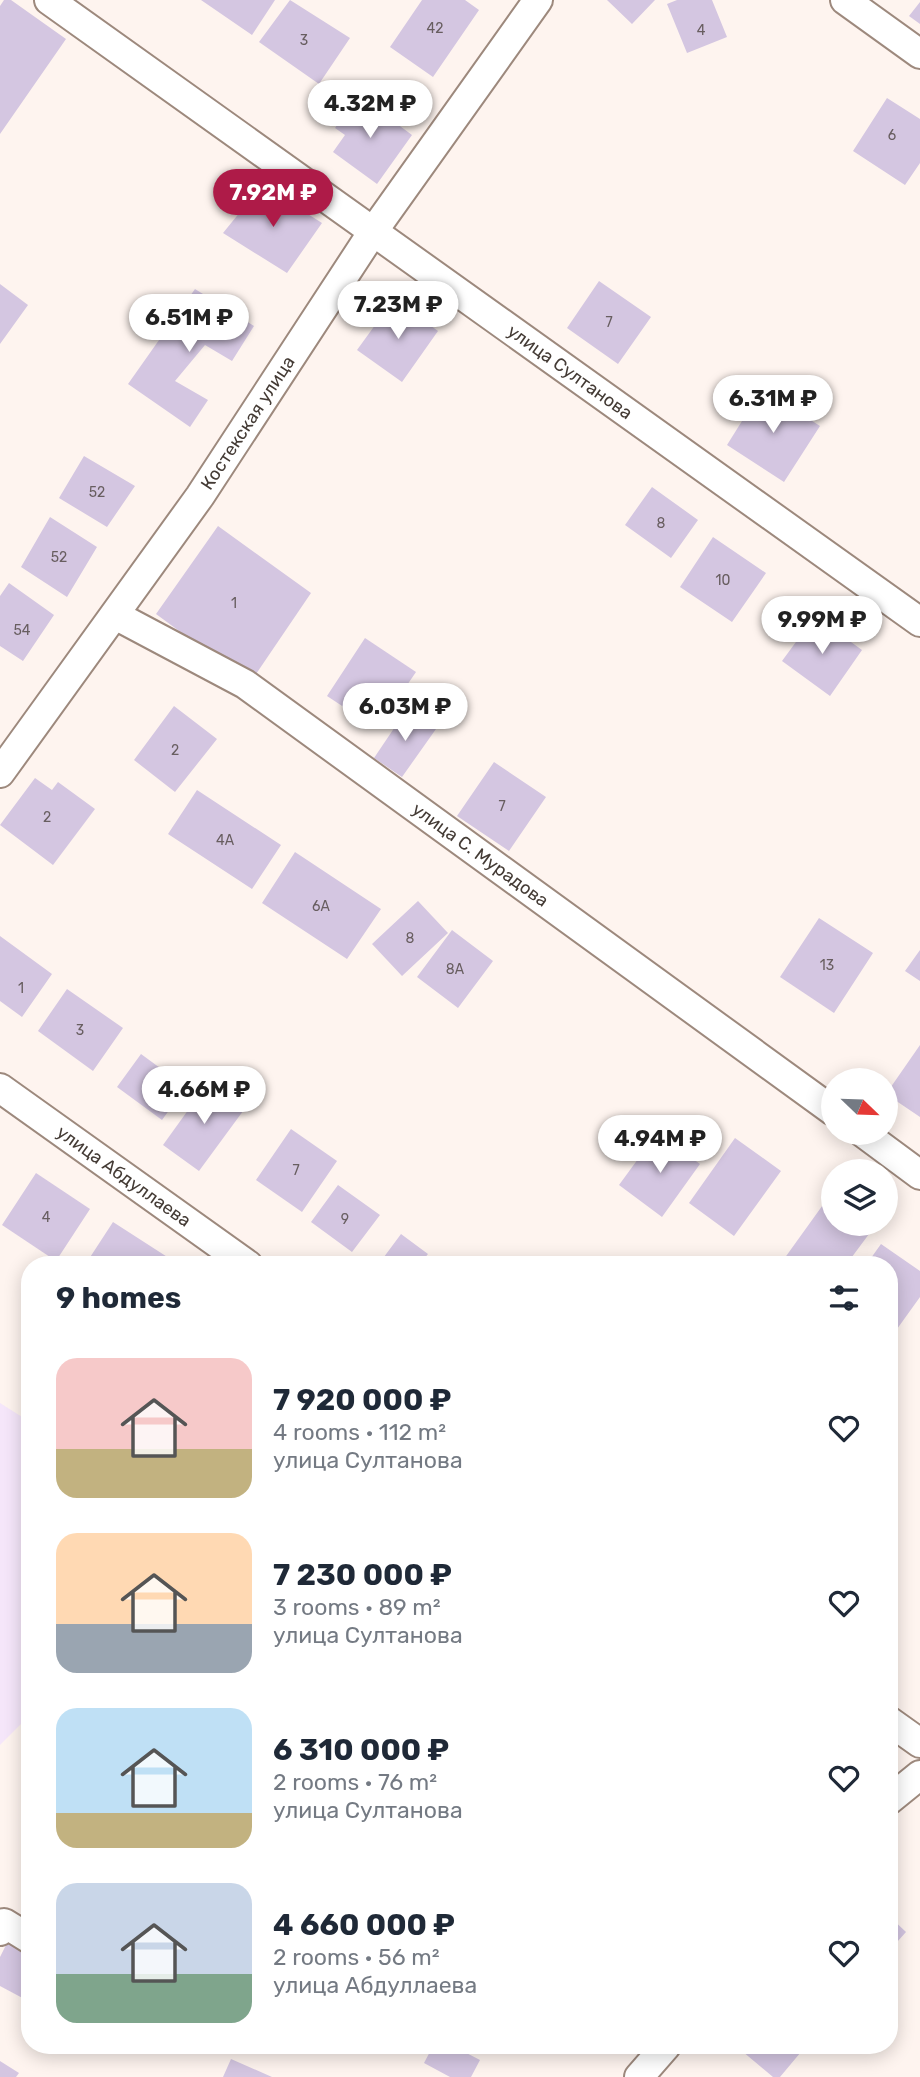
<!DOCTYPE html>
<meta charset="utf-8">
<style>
body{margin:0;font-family:Rubik,sans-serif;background:#f2f2f3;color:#1f2937;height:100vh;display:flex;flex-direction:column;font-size:26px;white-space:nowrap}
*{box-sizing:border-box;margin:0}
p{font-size:23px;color:#747a83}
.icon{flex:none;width:38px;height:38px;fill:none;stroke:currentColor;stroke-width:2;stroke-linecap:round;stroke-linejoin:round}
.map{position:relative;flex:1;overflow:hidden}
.drawer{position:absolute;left:21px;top:1256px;width:877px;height:798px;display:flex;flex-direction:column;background:#fff;border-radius:28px;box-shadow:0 4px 18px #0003}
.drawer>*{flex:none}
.needle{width:46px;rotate:113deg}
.tools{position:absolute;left:821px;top:1068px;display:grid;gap:14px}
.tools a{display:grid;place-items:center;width:77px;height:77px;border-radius:50%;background:#fff;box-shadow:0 4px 18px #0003;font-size:35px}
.price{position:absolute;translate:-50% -60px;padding:0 16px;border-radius:24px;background:#fff;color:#222;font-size:23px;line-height:46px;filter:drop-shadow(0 2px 4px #0008)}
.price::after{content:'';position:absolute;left:50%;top:42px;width:21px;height:16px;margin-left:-10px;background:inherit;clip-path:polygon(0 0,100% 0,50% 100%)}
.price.on{background:#ae1b48;color:#fff}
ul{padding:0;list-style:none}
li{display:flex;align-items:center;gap:21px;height:175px;padding:0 35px}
li span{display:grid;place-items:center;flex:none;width:196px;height:140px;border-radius:21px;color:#555}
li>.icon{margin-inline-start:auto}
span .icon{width:84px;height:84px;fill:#fffc;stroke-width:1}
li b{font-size:30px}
h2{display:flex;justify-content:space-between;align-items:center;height:84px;padding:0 35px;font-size:30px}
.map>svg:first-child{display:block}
.industrial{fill:#f5e6fa}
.building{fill:#d4c6e1}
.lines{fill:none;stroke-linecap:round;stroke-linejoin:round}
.street-casing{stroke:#9d897d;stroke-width:32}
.street{stroke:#fff;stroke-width:28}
.labels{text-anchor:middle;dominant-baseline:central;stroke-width:5;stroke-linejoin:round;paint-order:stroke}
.number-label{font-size:14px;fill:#685e60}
.street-label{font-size:18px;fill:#443b35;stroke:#fff}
</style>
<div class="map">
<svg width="920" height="2077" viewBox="0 0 920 2077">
<rect width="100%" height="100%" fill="#fef4ef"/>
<path class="industrial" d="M0 1403 30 1422V1715L0 1745Z"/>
<path class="building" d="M4 0H11L66 39 0 134V6Z
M201 0H275L252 35Z
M290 0 350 38 319 84 259 42Z
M422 0H465L479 10 433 77 390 47Z
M607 0H655L632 24Z
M677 0H712L727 37 687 53 667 4Z
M920 2V24L909 16Z
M358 95 412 135 377 184 333 152 345 135 335 128Z
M887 98 920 119V163L905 185 853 151Z
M262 185 322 223 287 273 223 233Z
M599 281 651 317 618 364 567 328Z
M0 284 28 305 0 344Z
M195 289 254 326 232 361 205 345 175 381 208 400 190 427 128 384Z
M394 299 438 331 402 382 357 350Z
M762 389 820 426 784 482 727 445Z
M84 456 135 486 107 527 59 498Z
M652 487 698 520 671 558 625 525Z
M50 517 97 547 67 597 21 567Z
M218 526 311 593 250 683 156 614Z
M713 537 766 573 732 622 680 587Z
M9 583 54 615 23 661 0 646V596Z
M815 616 862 650 830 696 782 661Z
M365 638 416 672 377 729 327 696Z
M174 706 217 739 175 792 134 760Z
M407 709 436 729 402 777 374 758Z
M494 762 546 797 509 851 457 816Z
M35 778 52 790 58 782 95 809 53 865 0 825Z
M197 790 281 845 252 889 168 834Z
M295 852 381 909 347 959 262 903Z
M418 901 448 933 402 976 372 944Z
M819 918 873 953 834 1013 780 977Z
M452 930 493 961 458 1008 417 977Z
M0 936 52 974 22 1017 0 1001Z
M920 950V981L905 971Z
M67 989 123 1028 93 1071 38 1031Z
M920 1045V1117L886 1094Z
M141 1054 186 1087 162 1120 117 1087Z
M209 1081 246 1107 199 1171 163 1145Z
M291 1129 337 1161 302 1212 256 1180Z
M657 1133 700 1164 662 1217 619 1185Z
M735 1138 781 1171 734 1236 689 1203Z
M36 1173 90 1209 56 1261 2 1225Z
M338 1185 380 1215 352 1252 311 1222Z
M825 1202 833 1207V1223H854L869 1234 846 1265H792L784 1259Z
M113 1222 172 1260 169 1265H85Z
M401 1234 428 1254 419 1265H378Z
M881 1244 920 1271V1297L892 1336 889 1334V1265H866Z
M889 1916 906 1932 889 1951Z
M7 1943 30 1954V2002L0 1986V1957Z
M433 2046H453L480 2060 471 2077H450L424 2063Z
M736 2046H806L780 2077H773Z
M231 2059 272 2077H223Z
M0 2061 19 2073 16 2077H0Z"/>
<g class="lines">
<g class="street-casing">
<g id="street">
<path id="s1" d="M49 0 920 622"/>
<path d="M845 0 920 54"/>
<path id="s2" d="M115 615 245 684 833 1111"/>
<path id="s3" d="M0 773 200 496 372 233 538 0"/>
<path id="s4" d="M0 1088 248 1265"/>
<path d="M862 1132 920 1175"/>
<path d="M889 1721 920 1743"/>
<path d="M889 1800 920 1775"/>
<path d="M0 1931 4 1923 30 1939"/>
<path d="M639 2077 666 2046"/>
</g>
</g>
<use href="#street" class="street"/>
</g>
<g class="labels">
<g class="number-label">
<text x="435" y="28">42</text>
<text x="701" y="30">4</text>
<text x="304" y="40">3</text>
<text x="892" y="135">6</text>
<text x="609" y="322">7</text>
<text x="97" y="492">52</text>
<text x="661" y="523">8</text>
<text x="59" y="557">52</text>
<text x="723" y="580">10</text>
<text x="234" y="603">1</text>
<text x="22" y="630">54</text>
<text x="175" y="750">2</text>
<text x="502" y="806">7</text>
<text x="47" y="817">2</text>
<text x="225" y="840">4А</text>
<text x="321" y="906">6А</text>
<text x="410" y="938">8</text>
<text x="827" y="965">13</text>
<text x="455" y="969">8А</text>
<text x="21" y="988">1</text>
<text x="80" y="1030">3</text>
<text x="296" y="1170">7</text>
<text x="46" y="1217">4</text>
<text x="345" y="1219">9</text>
</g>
<g class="street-label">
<text stroke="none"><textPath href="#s1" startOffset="640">улица Султанова</textPath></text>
<text stroke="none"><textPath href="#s3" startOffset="429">Костекская улица</textPath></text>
<text stroke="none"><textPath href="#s2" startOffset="438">улица С. Мурадова</textPath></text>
<text stroke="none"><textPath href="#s4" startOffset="152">улица Абдуллаева</textPath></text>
</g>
</g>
</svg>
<div class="tools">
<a><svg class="needle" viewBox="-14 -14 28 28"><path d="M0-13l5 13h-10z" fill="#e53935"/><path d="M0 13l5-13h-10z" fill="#747a83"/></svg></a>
<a><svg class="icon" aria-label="layers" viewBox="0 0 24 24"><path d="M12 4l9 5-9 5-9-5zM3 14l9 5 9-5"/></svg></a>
</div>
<b class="price" style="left:370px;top:140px">4.32M ₽</b>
<b class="price on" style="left:273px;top:229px">7.92M ₽</b>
<b class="price" style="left:398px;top:341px">7.23M ₽</b>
<b class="price" style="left:189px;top:354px">6.51M ₽</b>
<b class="price" style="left:773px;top:435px">6.31M ₽</b>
<b class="price" style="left:822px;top:656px">9.99M ₽</b>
<b class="price" style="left:405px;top:743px">6.03M ₽</b>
<b class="price" style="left:204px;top:1126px">4.66M ₽</b>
<b class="price" style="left:660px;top:1175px">4.94M ₽</b>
<section class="drawer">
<h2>9 homes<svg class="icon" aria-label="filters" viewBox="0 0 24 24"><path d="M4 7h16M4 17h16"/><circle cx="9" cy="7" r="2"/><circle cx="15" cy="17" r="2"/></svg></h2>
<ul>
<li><span style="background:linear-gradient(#f6c9c9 65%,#c2b280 0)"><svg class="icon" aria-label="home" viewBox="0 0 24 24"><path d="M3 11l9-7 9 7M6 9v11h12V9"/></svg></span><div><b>7 920 000 ₽</b><p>4 rooms · 112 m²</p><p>улица Султанова</p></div><svg class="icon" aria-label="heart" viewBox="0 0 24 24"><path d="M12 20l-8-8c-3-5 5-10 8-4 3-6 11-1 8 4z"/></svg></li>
<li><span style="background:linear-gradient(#ffd9b3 65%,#9aa5b1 0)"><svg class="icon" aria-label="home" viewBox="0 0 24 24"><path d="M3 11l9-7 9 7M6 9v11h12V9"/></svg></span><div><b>7 230 000 ₽</b><p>3 rooms · 89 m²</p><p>улица Султанова</p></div><svg class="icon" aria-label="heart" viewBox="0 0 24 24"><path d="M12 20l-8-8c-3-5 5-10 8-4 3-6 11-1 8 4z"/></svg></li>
<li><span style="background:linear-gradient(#bfe0f5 75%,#c2b280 0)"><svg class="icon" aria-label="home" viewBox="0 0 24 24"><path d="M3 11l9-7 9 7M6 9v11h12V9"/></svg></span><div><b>6 310 000 ₽</b><p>2 rooms · 76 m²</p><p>улица Султанова</p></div><svg class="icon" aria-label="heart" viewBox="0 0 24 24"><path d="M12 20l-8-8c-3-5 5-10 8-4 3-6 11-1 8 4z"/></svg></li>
<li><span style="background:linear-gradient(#c9d6e8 65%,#7fa58c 0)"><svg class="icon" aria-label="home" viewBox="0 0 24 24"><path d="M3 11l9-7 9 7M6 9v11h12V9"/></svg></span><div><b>4 660 000 ₽</b><p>2 rooms · 56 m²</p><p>улица Абдуллаева</p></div><svg class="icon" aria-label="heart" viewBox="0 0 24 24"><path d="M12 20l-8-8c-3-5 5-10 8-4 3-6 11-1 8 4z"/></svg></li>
</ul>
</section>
</div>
